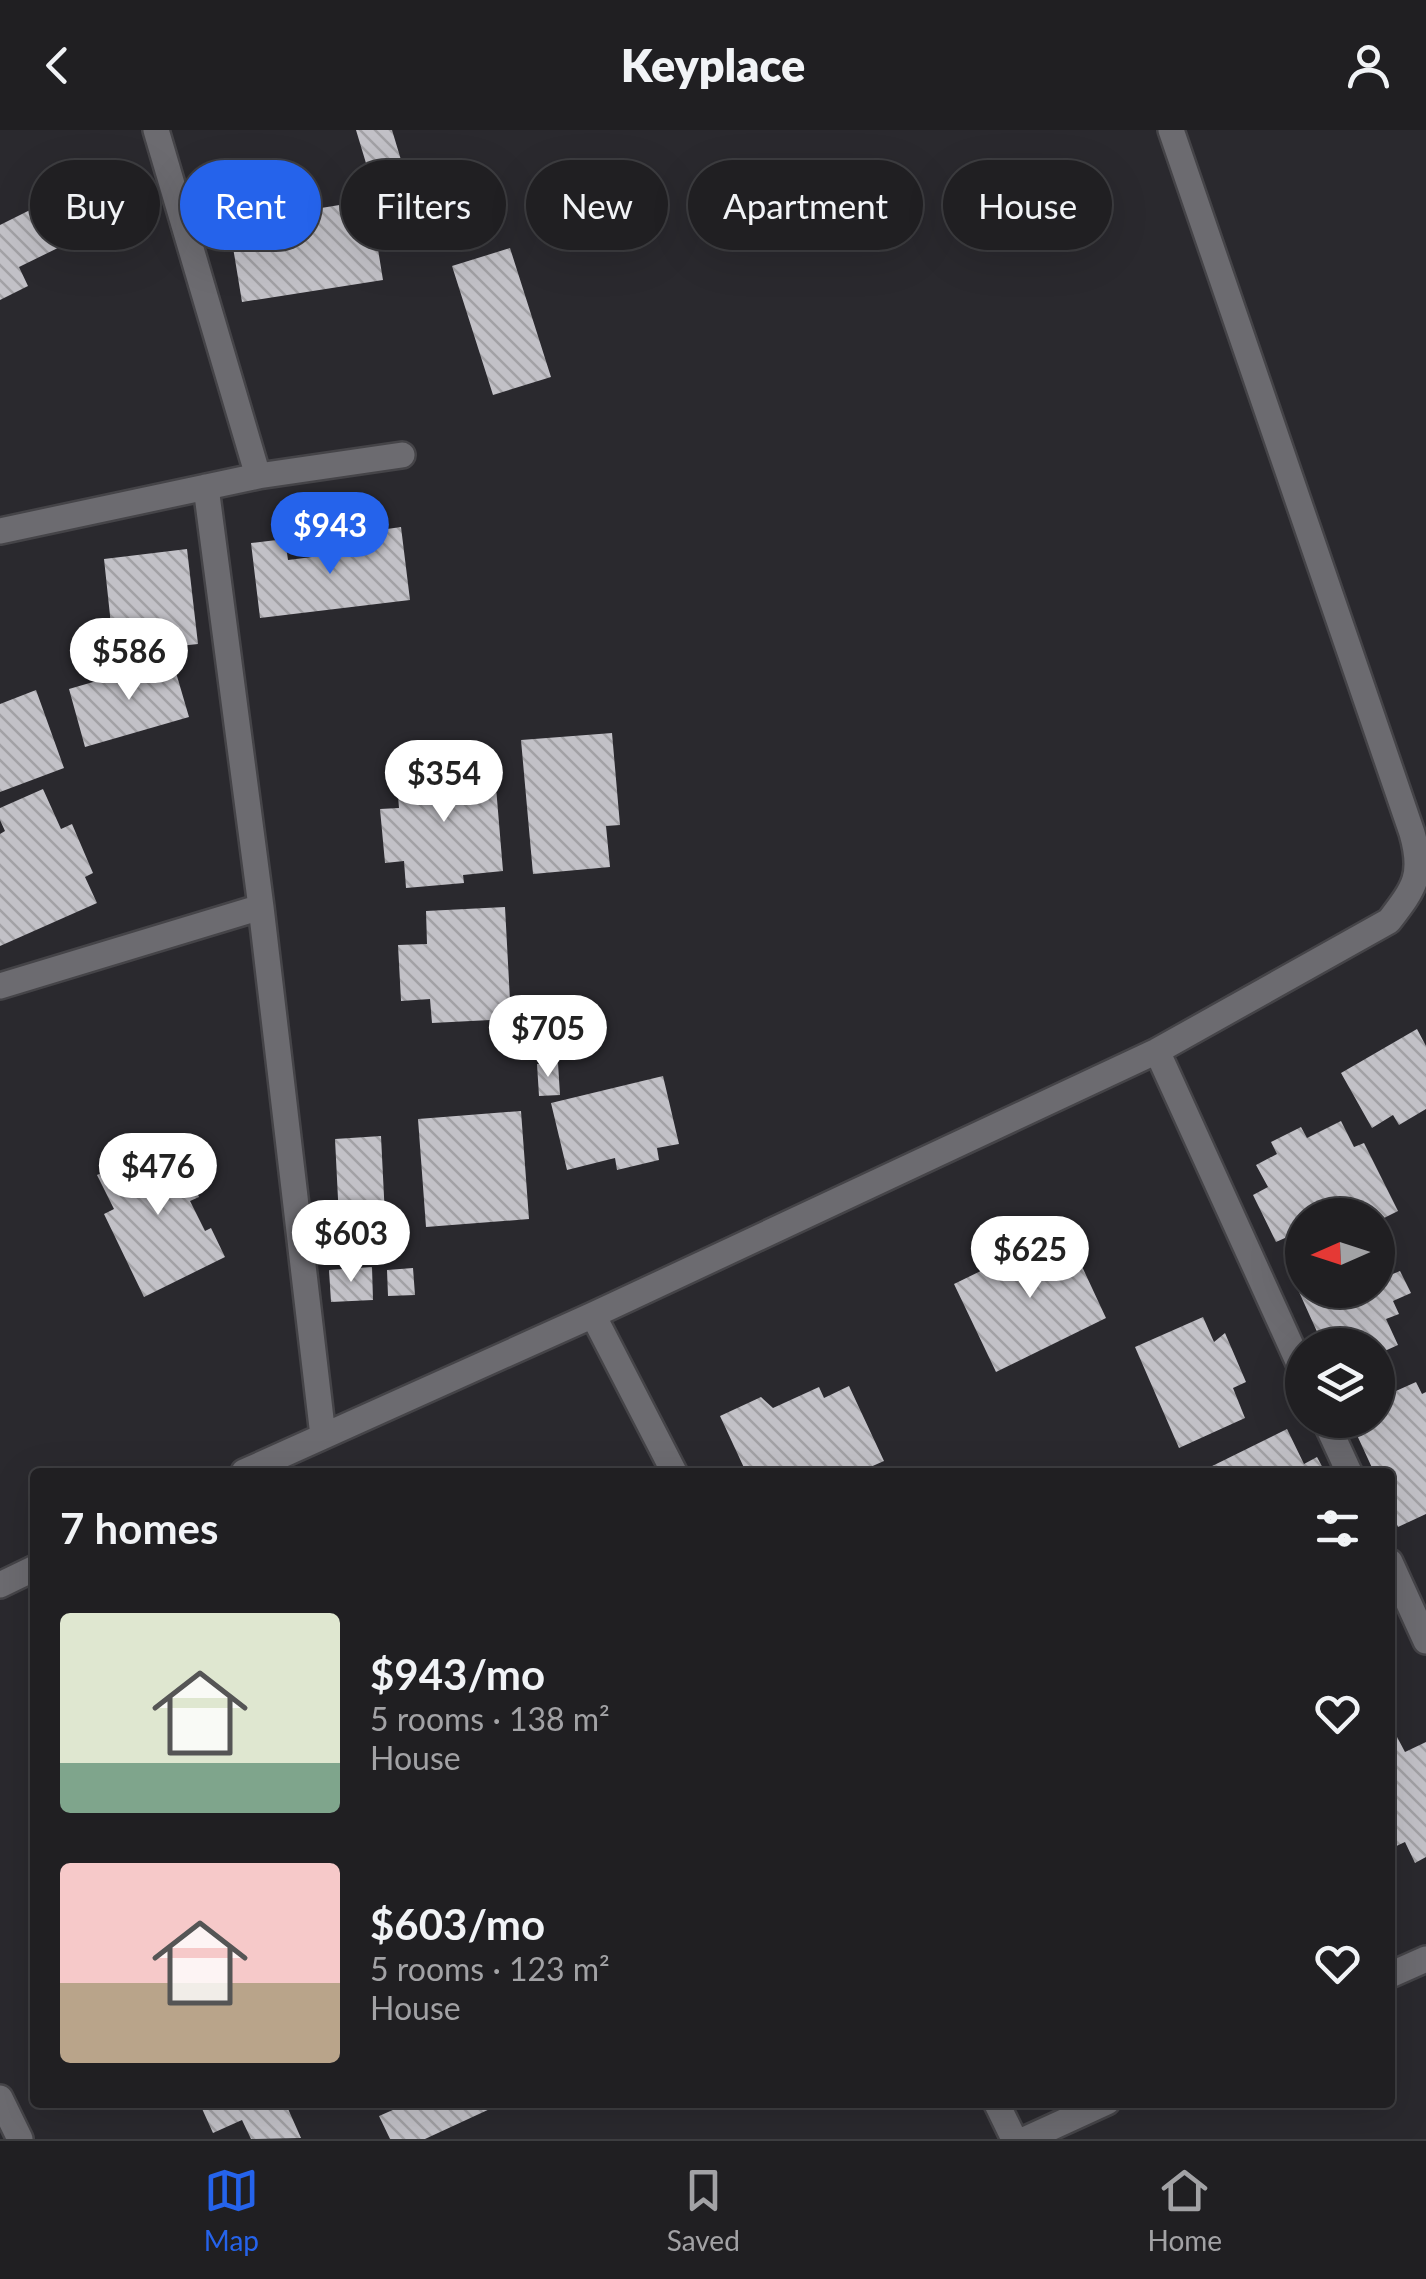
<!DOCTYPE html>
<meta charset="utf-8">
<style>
body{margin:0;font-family:Lato,sans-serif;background:#28272a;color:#f1f3f6;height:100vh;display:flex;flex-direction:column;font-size:38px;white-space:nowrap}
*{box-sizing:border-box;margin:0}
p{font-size:32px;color:#a2a2a5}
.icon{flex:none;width:55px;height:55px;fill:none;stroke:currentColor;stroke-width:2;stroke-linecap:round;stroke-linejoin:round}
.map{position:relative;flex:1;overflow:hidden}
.drawer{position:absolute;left:30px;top:1338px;width:1365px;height:640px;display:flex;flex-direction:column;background:#201f22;border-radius:10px;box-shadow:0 10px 40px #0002,0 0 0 2px #3d3d40}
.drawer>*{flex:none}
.guide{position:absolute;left:30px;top:30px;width:1368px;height:90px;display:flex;gap:20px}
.needle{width:65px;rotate:267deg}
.buttons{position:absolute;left:1285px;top:1068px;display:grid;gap:20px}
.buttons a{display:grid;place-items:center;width:110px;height:110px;border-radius:50%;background:#201f22;box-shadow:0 10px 40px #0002,0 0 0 2px #3d3d40;font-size:50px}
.price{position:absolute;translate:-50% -85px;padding:0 22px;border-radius:35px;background:#fff;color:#222;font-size:32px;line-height:65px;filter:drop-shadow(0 2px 5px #0008)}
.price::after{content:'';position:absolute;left:50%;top:60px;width:30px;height:22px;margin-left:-15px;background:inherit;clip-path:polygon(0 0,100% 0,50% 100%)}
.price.active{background:#2563eb;color:#fff}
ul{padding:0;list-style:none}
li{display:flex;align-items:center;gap:30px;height:250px;padding:0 30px}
li span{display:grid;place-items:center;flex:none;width:280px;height:200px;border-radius:10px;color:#555}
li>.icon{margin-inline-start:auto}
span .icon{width:120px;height:120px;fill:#fffc;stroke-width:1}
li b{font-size:42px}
h2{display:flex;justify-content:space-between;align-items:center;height:120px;padding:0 30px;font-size:42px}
.tag{padding:0 35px;border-radius:45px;background:#201f22;box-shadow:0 10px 40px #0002,0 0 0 2px #3d3d40;font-size:35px;line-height:90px}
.tag.active{background:#2563eb;color:#fff}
header{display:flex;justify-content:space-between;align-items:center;height:130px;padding:0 30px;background:#201f22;font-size:45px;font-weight:800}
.tab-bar{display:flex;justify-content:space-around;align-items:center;height:140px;border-top:2px solid #3d3d40;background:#201f22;font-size:28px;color:#a2a2a5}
.tab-bar a{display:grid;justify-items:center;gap:5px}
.tab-bar .active{color:#2563eb}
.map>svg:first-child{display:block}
.building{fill:url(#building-back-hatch)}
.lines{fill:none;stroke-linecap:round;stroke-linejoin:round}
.minor-casing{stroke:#454448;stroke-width:30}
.minor{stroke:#6c6b70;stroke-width:25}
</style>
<header><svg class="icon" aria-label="back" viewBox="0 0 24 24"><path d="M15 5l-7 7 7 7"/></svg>Keyplace<svg class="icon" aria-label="person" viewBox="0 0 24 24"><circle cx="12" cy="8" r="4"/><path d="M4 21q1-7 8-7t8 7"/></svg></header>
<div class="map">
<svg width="1426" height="2009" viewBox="0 0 1426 2009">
<defs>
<pattern id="building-back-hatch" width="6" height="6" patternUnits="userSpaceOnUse" patternTransform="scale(2.5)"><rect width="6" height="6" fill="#c2c1c7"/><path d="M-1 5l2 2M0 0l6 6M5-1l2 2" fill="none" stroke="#a2a1a5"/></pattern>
</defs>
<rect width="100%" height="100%" fill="#2a292e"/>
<path class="building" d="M356 0H392L420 93 387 103Z
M370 70 383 150 242 172 229 93Z
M46 72 66 114 19 137 28 156 0 170V95Z
M510 118 551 247 493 265 452 136Z
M320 382 324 406 293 411 290 385Z
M401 397 410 470 260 488 251 413 285 409 288 430 376 419 373 401Z
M187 419 198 514 114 523 104 429Z
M172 529 189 587 85 617 69 559Z
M36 560 64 638 0 662V574Z
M612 603 620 695 606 696 610 737 533 744 521 610Z
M494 633 503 741 463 745 464 753 406 758 404 731 385 733 380 679 399 678 396 642Z
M43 659 61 699 72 694 93 743 85 747 97 773 0 816V704L5 701 0 690V678Z
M505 777 511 889 432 893 430 869 401 871 398 815 427 814 426 781Z
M1417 899 1426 916V979L1399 995 1393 985 1372 998 1341 943Z
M558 933 560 965 539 966 537 934Z
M663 946 679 1014 657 1018 659 1030 617 1040 615 1028 567 1040 551 973Z
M521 981 529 1089 426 1097 418 989Z
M1341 991 1354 1017 1364 1013 1398 1081 1378 1091V1085H1302V1121L1293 1125 1285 1108 1276 1112 1253 1065 1268 1057 1256 1035 1277 1024 1271 1012 1301 997 1307 1008Z
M381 1006 387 1127 341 1129 335 1009Z
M171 1008 199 1067 190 1071 205 1101 211 1098 225 1127 144 1167 104 1084 114 1079 97 1045Z
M1065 1100 1106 1188 996 1242 954 1154Z
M1302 1136V1160H1378V1137L1383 1148 1400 1141 1411 1163 1393 1171 1399 1184 1386 1189 1398 1215 1378 1224V1215H1323L1290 1142Z
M372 1137 373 1170 331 1172 329 1140Z
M413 1138 415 1165 388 1166 387 1140Z
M1203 1187 1214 1212 1225 1203 1246 1252 1233 1258 1245 1288 1179 1318 1135 1217Z
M1416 1252 1422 1264 1426 1262V1384L1398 1397 1390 1379V1342H1374L1350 1290H1378V1269Z
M849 1256 884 1331 859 1342H746L720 1286 761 1267 773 1278 819 1257 824 1268Z
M1287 1299 1304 1334 1317 1327 1325 1342H1200Z
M1396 1605 1405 1622 1426 1612V1727L1415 1733 1405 1712 1390 1719V1608Z
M199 1972H285L301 2008 251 2009 242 1990 213 2003Z
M392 1972H490L492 1978 425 2009H390L379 1986 395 1979Z"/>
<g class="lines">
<g class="minor-casing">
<path id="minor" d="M156 0 258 346
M206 357 261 777 323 1306
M0 401 258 346 402 325
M0 856 261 777
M1157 921 1302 1240
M593 1185 674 1342
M1325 1290 1349 1342
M244 1342 593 1185 1157 921 1389 791C1415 757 1424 745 1412 703L1171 0
M1390 1432 1426 1511
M0 1455 35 1438
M1390 1845 1426 1829
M0 1968 20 2009
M996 1972 1014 2009
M1026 2009 1107 1972"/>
</g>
<use href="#minor" class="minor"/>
</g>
</svg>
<div class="buttons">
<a><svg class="needle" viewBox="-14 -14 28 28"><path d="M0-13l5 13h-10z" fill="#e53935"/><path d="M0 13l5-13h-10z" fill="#a2a2a5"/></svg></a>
<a><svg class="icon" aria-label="layers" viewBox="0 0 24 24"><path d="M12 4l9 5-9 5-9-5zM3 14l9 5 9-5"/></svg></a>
</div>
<b class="price active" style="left:330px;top:447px">$943</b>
<b class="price" style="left:129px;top:573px">$586</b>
<b class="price" style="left:444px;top:695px">$354</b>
<b class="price" style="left:548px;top:950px">$705</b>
<b class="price" style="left:158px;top:1088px">$476</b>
<b class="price" style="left:351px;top:1155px">$603</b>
<b class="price" style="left:1030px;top:1171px">$625</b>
<div class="guide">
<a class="tag">Buy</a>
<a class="tag active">Rent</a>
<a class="tag">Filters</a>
<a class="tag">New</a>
<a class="tag">Apartment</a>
<a class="tag">House</a>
</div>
<section class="drawer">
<h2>7 homes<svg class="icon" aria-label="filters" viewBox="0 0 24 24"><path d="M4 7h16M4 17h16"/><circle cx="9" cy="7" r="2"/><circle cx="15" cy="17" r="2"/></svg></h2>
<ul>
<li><span style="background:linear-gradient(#dfe7d0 75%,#7fa58c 0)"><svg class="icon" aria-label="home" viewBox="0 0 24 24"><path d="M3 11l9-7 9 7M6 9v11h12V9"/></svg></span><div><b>$943/mo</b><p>5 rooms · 138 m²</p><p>House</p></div><svg class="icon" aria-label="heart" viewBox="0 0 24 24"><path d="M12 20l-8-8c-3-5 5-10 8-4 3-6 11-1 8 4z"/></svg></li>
<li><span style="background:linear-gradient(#f6c9c9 60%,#b9a48a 0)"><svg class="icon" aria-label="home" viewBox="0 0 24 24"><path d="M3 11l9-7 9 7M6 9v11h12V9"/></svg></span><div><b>$603/mo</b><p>5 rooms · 123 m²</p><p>House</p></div><svg class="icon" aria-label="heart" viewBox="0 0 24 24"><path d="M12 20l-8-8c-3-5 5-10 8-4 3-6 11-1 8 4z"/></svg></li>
</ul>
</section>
</div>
<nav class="tab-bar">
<a class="active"><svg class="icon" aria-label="map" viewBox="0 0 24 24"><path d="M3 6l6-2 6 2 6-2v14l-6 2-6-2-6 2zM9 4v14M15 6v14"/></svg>Map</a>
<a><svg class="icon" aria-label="saved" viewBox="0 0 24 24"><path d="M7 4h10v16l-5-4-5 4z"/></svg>Saved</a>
<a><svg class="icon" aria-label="home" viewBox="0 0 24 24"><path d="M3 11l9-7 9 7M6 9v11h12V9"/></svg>Home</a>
</nav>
